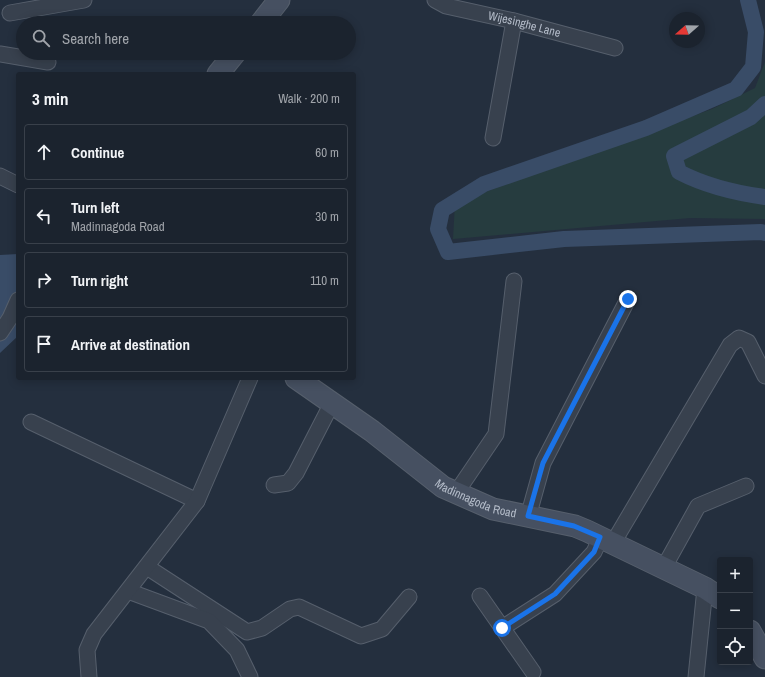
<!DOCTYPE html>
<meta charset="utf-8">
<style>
:root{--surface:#1b232e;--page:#282f3a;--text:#f1f3f6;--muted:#a0a4aa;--line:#39404a}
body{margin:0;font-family:"Archivo Narrow",sans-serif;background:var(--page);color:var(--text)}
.controls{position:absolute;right:12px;bottom:12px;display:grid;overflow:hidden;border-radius:4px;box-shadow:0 2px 10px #0003}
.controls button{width:36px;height:36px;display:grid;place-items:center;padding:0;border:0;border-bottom:1px solid var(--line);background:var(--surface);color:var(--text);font:20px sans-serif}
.compass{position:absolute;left:669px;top:12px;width:36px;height:36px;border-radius:50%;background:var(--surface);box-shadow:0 2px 10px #0003;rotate:250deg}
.stop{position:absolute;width:12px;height:12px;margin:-9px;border:3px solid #1a73e8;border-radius:50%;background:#fff}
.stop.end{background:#1a73e8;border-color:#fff;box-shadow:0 1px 4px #0008}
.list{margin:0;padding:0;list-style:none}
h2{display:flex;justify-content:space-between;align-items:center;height:52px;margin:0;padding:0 16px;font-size:17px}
h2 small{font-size:13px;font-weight:400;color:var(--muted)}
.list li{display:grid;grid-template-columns:26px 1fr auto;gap:12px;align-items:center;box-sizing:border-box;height:56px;margin:0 8px 8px;padding:0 8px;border:1px solid var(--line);border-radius:4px}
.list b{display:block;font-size:15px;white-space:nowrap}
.list p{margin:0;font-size:13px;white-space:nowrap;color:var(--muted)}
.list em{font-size:13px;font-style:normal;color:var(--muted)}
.icon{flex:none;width:22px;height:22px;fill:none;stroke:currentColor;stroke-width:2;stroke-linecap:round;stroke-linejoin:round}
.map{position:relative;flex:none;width:765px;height:677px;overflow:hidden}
.search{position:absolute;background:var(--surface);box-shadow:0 2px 10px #0003;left:16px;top:16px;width:340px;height:44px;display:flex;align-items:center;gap:10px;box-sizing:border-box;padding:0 14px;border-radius:22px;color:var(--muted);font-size:15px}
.panel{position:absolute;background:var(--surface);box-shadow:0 2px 10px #0003;left:16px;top:72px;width:340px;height:308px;border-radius:4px}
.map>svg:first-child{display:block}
</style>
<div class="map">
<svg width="765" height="677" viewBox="0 0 765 677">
<rect width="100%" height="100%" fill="#242f3e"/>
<polygon fill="#263c3f" points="765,62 765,219 690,218 453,239 455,203 712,109 755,88"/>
<polygon fill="#394c67" points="18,254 18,336 0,353 0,255"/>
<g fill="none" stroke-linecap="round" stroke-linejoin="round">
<g stroke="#394c67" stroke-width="16">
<polyline points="748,0 756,32 753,67 736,89 646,128 484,184 442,210 438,229 448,252 564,239 761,232 765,233"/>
<path d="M765 104 751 117 674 156 679 172C706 186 735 193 765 197"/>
</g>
<g stroke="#565f6c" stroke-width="17">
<g id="street">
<path id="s1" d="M435 0 446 6 514 21 615 48"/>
<polyline points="10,13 84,0"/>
<polyline points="0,54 48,62"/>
<polyline points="493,138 514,21"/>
<polyline points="0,176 18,185"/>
<polyline points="0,333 10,318 18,300"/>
<polyline points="31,422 197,501"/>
<polyline points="274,485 288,483 296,473 332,403"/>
<polyline points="456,493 496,434 514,281"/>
<polyline points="528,517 543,463 628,299"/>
<polyline points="613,543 730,345 739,338 748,342 765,376"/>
<polyline points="147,567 247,632 262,628 290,609 299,607 361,636 382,629 409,597"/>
<polyline points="663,569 698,506 746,486"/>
<polyline points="128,591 209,621 237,650 250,677"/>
<polyline points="480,596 533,672"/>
<polyline points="502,628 555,594 594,552 601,537"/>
<polyline points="89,677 87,650 94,634 197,501 250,378"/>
<polyline points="696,677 705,588"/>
</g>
</g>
<g stroke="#565f6c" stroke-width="23">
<g id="secondary">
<polyline points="261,23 279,0"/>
<polyline points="218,74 235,53"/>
<path id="s2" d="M296 378 372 431 443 487 493 509 575 526 587 531 705 588 720 598"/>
<polyline points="750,631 765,658"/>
</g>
</g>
<use href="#street" stroke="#38414e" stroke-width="15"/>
<use href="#secondary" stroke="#465061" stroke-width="21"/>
</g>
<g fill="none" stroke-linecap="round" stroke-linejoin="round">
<polyline stroke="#1a73e8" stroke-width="5" points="502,628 555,594 594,552 600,537 574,526 528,516 543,463 628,299"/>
</g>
<g text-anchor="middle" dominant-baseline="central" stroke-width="3.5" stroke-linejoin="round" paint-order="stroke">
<g font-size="12" fill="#b4bcc9" stroke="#1d2633">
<text stroke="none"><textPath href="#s1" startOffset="93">Wijesinghe Lane</textPath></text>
<text stroke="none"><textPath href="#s2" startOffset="218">Madinnagoda Road</textPath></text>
</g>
</g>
</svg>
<div class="controls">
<button>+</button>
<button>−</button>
<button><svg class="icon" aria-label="locate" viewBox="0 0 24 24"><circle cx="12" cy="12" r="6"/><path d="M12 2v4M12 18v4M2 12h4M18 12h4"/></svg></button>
</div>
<svg class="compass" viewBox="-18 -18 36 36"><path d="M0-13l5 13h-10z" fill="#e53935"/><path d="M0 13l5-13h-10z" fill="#a0a4aa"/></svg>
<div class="stop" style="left:502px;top:628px"></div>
<div class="stop end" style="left:628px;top:299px"></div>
<div class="search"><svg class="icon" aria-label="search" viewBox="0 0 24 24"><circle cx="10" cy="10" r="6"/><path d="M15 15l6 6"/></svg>Search here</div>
<section class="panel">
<h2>3 min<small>Walk · 200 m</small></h2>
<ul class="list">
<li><svg class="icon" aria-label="ahead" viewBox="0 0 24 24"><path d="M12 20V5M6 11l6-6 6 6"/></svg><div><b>Continue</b></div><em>60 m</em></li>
<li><svg class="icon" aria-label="left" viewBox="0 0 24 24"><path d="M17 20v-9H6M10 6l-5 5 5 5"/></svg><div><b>Turn left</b><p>Madinnagoda Road</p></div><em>30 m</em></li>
<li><svg class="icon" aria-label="right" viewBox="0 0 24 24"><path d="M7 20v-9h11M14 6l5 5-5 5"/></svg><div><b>Turn right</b></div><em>110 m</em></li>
<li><svg class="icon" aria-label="arrive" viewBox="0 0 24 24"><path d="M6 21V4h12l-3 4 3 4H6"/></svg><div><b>Arrive at destination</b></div></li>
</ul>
</section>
</div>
